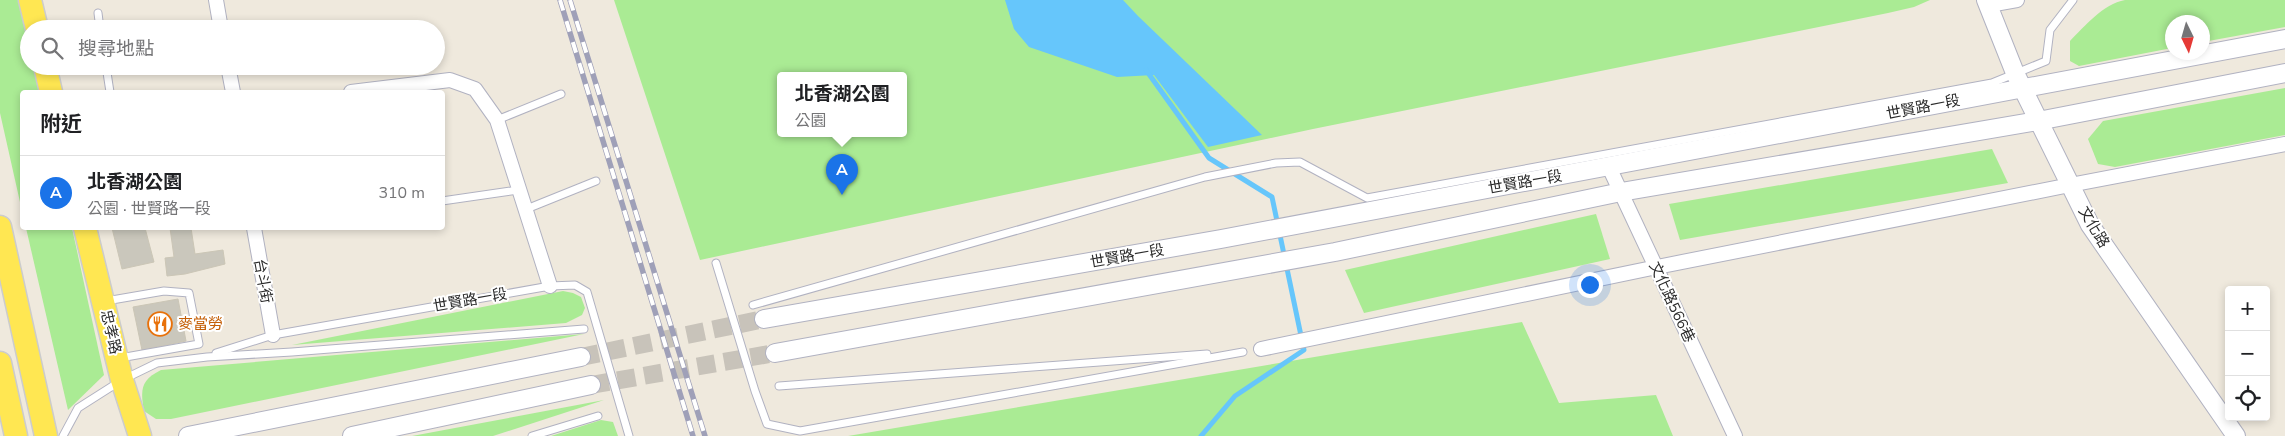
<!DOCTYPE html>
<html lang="zh-TW">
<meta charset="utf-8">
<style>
:root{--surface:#fff;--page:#f2f2f2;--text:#202124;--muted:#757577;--line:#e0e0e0;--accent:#1a73e8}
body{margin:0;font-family:"Nunito Sans","Noto Sans TC",sans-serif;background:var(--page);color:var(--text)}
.controls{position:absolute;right:15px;bottom:15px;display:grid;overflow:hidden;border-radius:5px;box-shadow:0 2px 8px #0003}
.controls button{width:45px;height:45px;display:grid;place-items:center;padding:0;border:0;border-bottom:1px solid var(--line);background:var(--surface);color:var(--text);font:25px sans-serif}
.compass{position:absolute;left:2165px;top:15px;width:45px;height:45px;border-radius:50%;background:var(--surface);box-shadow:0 2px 8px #0003;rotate:175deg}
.you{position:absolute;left:1589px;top:284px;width:18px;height:18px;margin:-12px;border:4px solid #fff;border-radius:50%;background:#1a73e8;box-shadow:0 0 0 8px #1a73e833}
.badge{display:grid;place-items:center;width:32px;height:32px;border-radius:50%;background:var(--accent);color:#fff;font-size:16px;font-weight:700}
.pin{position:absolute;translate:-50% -41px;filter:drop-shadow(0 1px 2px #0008)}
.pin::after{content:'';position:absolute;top:26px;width:18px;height:15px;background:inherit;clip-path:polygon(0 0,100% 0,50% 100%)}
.popup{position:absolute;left:777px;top:72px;width:130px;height:65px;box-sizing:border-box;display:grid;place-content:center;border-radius:5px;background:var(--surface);filter:drop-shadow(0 1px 4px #0005);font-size:16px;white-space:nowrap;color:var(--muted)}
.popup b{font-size:19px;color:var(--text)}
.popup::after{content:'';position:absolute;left:50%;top:100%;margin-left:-10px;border:10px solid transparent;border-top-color:var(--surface)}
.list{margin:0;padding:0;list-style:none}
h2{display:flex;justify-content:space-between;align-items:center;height:65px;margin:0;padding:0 20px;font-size:21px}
h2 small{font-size:16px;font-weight:400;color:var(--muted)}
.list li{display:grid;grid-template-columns:32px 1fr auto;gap:15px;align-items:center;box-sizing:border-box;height:75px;padding:0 20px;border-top:1px solid var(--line)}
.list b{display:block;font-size:19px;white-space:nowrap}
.list p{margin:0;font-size:16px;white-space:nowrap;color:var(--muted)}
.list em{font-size:16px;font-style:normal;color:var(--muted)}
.icon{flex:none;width:28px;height:28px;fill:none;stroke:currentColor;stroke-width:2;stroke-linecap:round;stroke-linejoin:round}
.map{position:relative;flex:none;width:2285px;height:436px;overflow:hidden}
.search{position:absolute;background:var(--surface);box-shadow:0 2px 8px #0003;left:20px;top:20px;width:425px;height:55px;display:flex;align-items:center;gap:12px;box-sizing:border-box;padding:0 18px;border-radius:28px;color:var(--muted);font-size:19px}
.panel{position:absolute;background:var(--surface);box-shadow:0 2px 8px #0003;left:20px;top:90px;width:425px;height:140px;border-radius:5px}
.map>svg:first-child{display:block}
</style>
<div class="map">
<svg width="2285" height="436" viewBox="0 0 2285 436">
<rect width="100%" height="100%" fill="#efe9dd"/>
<g fill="#aaeb94" fill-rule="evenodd">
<polygon points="0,0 22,0 29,32 29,66 36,66 42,92 22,92 22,211 0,113"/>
<path d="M614 0H1930L1914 7 1888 13 1313 129 700 260ZM781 76H903V134H781Z"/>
<path d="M2125 0H2285V27L2203 42 2202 22H2172V48L2079 66 2070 61V41C2085 26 2103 4 2125 0Z"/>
<polygon points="2285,88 2285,135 2115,167 2098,164 2088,139 2103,121"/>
<polygon points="1992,149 2008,183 1680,240 1669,204"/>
<polygon points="1596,214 1610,259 1364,313 1345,270"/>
<polygon points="26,228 72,228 104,375 68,410"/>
<polygon points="563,291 573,293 581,297 585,308 582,315 566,323 292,345"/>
<polygon points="1522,322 1559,403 1656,395 1673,436 848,436"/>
<path d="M584 334 171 419H156L144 411C140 389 141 380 161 370Z"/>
<polygon points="604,400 493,436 412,436"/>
<polygon points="601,420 613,422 618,436 551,436"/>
</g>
<polygon fill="#66c6fb" points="1005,0 1123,0 1138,16 1262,135 1208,147 1154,75 1117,77 1029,47 1014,29"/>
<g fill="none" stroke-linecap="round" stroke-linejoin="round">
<polyline stroke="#66c6fb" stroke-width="5" points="1146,70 1209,158 1272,197 1304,350 1235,396 1201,436"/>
</g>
<g fill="#cac7bc" stroke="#cbc6b6">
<polygon points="112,228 145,228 154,262 122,269"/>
<polygon points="170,228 191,228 195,254 223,250 225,264 185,274 167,276 165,258 174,257"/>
<polygon points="178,299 186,341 142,350 133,307"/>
</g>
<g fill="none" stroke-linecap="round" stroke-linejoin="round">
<g stroke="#c8c3ba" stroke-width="18" stroke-dasharray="18 9" stroke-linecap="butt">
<polyline points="581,357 764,319"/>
<polyline points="591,385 775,353"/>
</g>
<g stroke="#b1b2c1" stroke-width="9">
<g id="service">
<polyline points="98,13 100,29"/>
<polyline points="106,66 110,92"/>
<polyline points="497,120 561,94"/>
<polyline points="442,201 518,190"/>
<polyline points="524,210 596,181"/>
<polyline points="716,263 755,391 767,424 800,431 1243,352"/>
<polyline points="106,301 164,291 189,293 199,344 120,358"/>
<polyline points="753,305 1205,177 1276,163 1300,162 1367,198 1992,83 2046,61 2050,30 2073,0"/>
<polyline points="216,353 273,335 550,286 575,285 587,292 629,436"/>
<polyline points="779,386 1207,354"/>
<polyline points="63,436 78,408 122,380 157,363 207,357 292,352 584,329"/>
<polyline points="532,436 598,416"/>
</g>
</g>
<g stroke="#b1b2c1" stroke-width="16">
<g id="minor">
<polyline points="216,0 221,29"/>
<polyline points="1989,5 2017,0"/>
<polyline points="228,66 233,92"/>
<polyline points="351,92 450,80 475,89 497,120 550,286"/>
<polyline points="1609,167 1735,436"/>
<polyline points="254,228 273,335"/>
<polyline points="1261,349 1657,267 2070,185 2285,144"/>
</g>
</g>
<g stroke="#b1b2c1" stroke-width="20">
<g id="tertiary">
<polyline points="1986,0 2015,73 2090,225 2236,436"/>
<polyline points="764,319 1221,239 2285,39"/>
<polyline points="775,353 1335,252 1621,192 2038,121 2285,73"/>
<polyline points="188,436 581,357"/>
<polyline points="352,436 591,385"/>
</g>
</g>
<g stroke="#ccc" stroke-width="25">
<g id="primary">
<polyline points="30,0 37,29"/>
<polyline points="45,66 51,92"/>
<polyline points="0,227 46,436"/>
<polyline points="85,228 122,380 140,436"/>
<polyline points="0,363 16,436"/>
</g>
</g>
<use href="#service" stroke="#fff" stroke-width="7"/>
<use href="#minor" stroke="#fff" stroke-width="14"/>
<use href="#tertiary" stroke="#fff" stroke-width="18"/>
<use href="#primary" stroke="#ffe752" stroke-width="22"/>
<g stroke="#9fa0b8" stroke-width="5.5">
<g id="rail">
<polyline points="560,0 693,436"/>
<polyline points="570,0 705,436"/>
</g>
</g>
<use href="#rail" stroke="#fff" stroke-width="4" stroke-dasharray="11" stroke-linecap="butt"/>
</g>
<defs>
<g id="restaurant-ring" transform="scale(1.25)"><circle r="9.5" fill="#fff" stroke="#e8710a" stroke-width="1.5"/><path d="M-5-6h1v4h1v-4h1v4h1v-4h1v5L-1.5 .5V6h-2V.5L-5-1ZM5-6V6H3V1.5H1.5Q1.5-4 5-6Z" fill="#e8710a"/></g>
</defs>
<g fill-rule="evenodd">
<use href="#restaurant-ring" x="160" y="324"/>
</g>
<g text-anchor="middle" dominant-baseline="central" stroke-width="4" stroke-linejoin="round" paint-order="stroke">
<g font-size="15" fill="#2c2c2c" stroke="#fff">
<text transform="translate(1923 107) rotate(-11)">世賢路一段</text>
<text transform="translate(1525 182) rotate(-10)">世賢路一段</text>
<text transform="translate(2094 227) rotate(59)">文化路</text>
<text transform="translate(1127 256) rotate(-10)">世賢路一段</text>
<text transform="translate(263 281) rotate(80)">台斗街</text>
<text transform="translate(470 300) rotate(-10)">世賢路一段</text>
<text transform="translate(1672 302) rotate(65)">文化路566巷</text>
<text transform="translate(111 332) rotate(77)">忠孝路</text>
</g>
<g font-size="15" fill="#c56008" stroke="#fff" text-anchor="start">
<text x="178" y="324">麥當勞</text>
</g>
</g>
</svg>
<div class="controls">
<button>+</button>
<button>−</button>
<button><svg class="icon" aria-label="locate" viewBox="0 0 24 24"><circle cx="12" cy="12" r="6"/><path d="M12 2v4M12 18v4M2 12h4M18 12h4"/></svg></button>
</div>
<svg class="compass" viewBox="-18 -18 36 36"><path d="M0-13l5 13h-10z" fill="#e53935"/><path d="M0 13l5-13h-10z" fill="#757577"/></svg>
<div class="you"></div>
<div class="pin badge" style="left:842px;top:195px">A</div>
<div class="popup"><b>北香湖公園</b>公園</div>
<div class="search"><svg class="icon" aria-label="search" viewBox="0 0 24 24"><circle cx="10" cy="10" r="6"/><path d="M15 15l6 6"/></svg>搜尋地點</div>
<section class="panel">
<h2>附近<small></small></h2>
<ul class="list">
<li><span class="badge">A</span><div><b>北香湖公園</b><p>公園 · 世賢路一段</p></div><em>310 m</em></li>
</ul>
</section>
</div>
